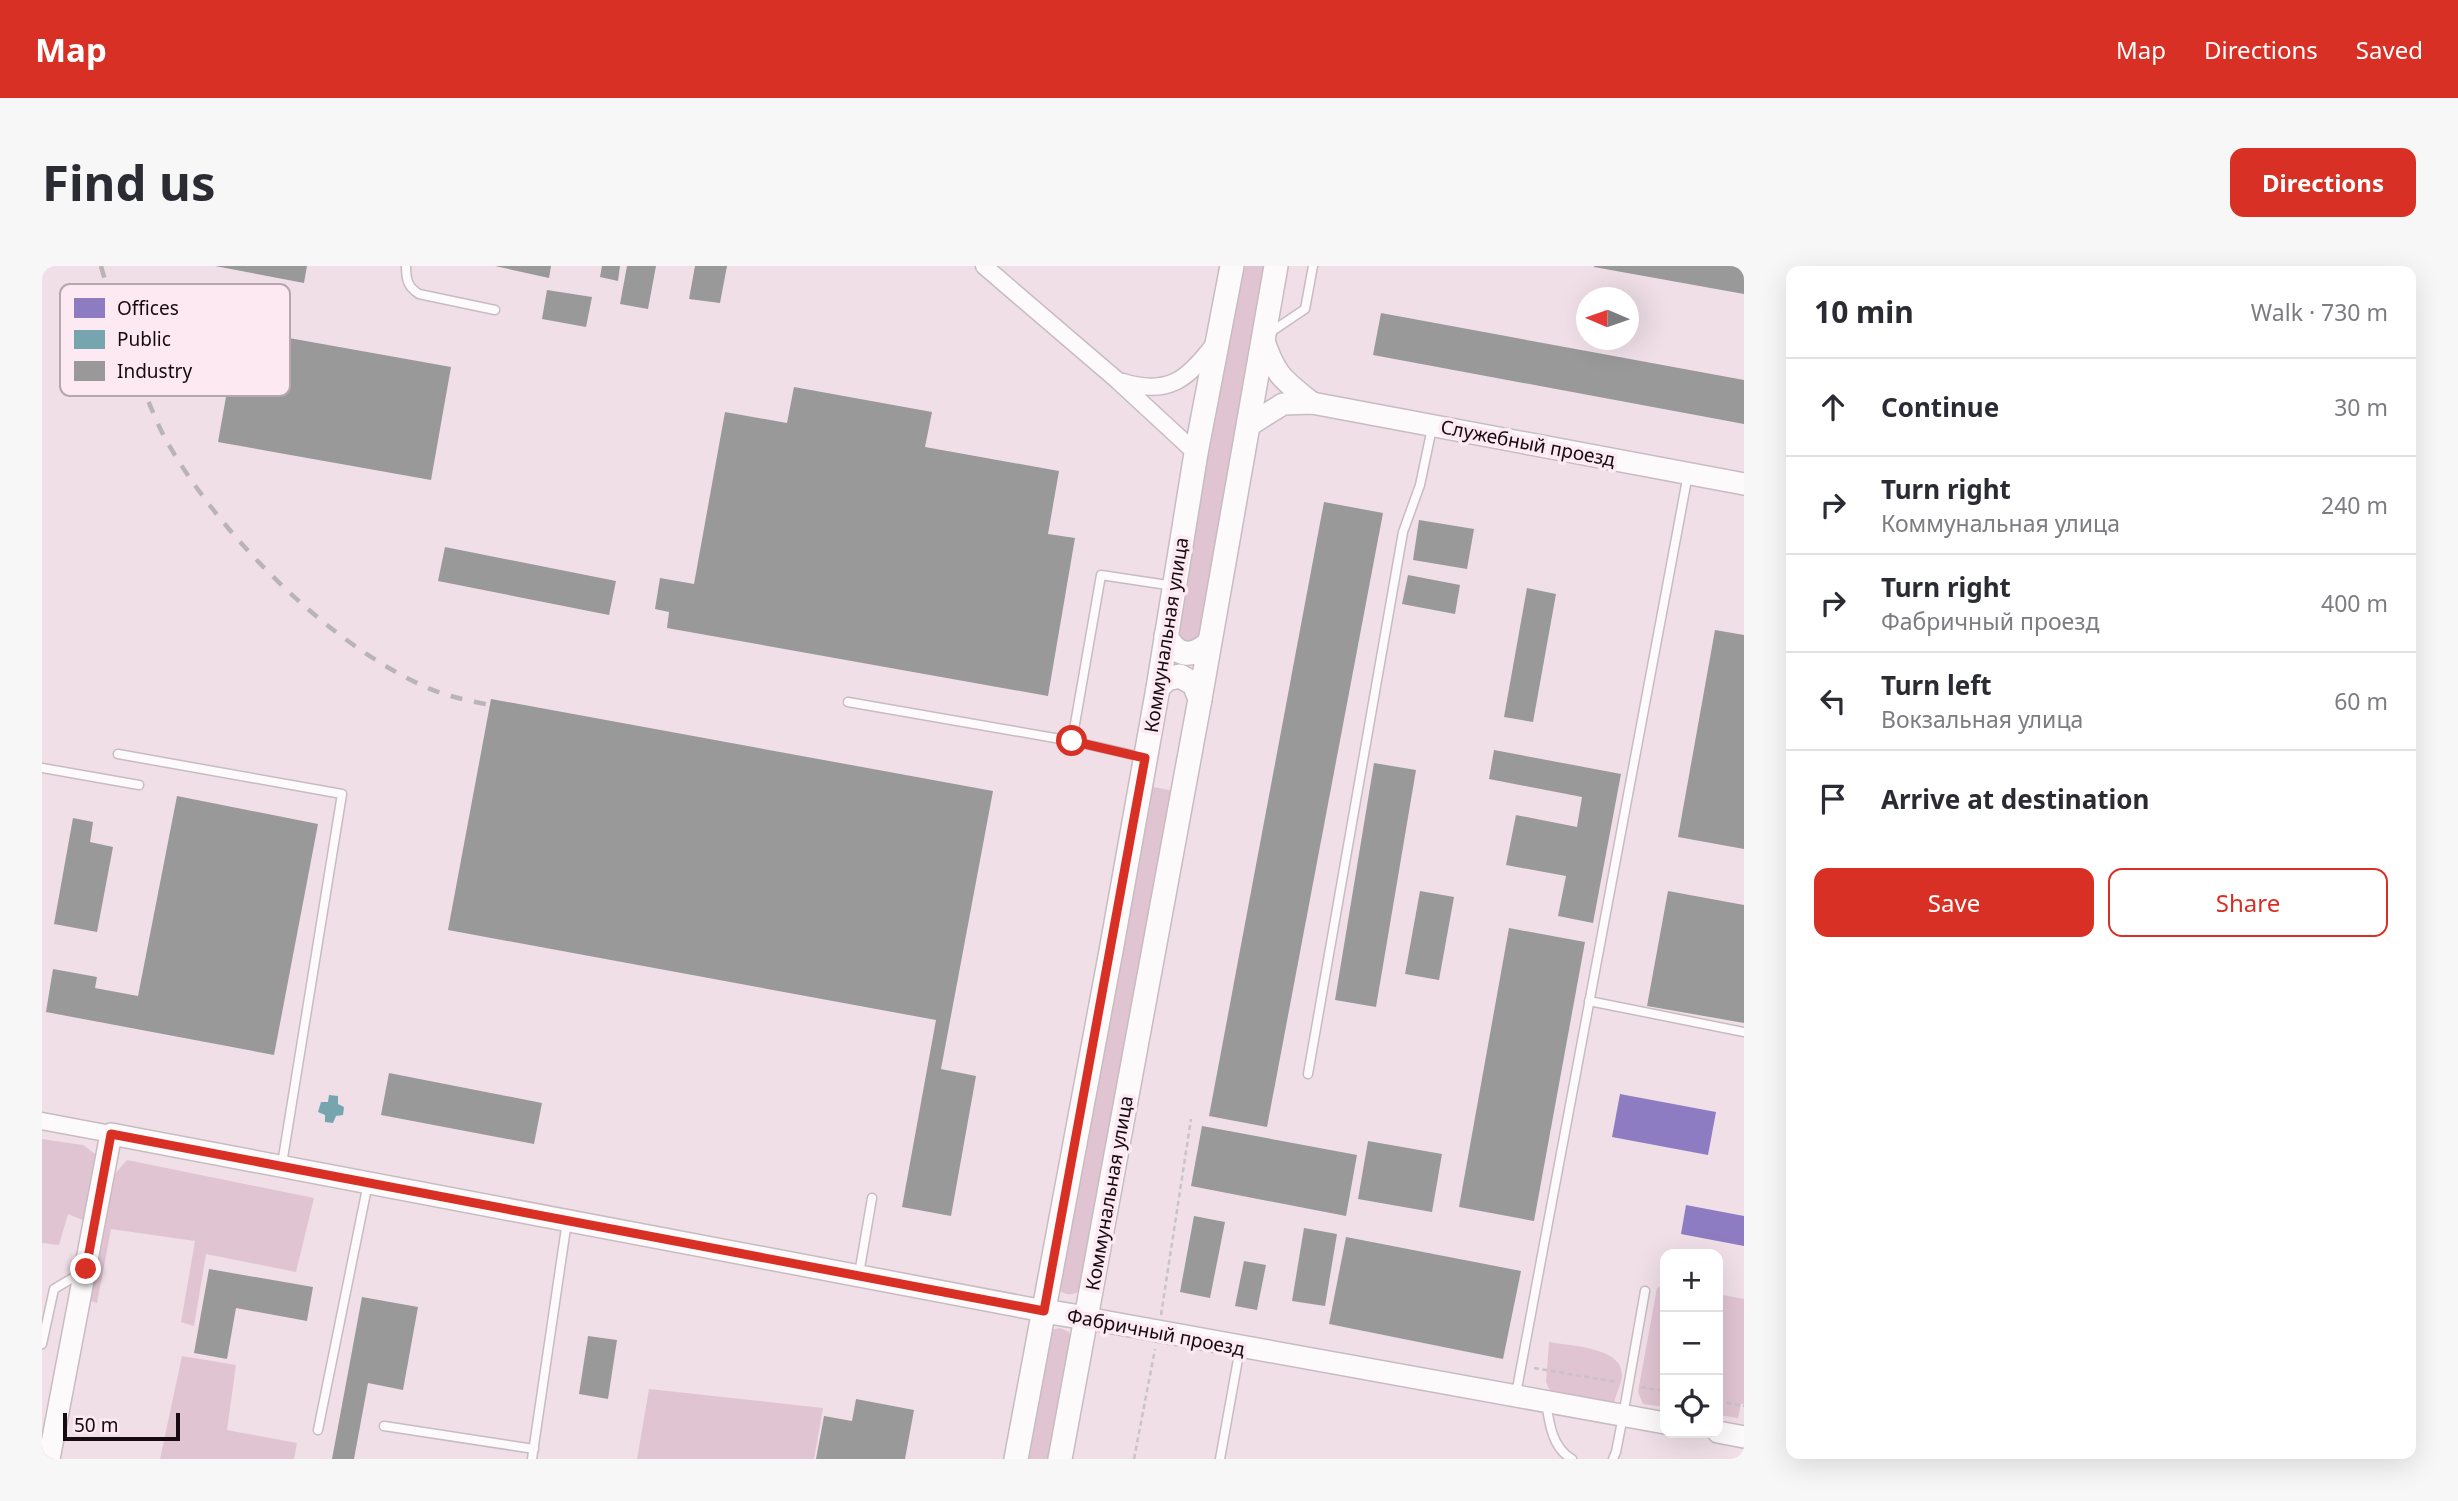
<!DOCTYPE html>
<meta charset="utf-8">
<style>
:root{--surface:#fff;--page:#f7f7f7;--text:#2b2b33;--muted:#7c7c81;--line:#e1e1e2;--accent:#d93025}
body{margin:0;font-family:"Noto Sans",sans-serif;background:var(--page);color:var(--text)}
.controls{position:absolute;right:21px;bottom:21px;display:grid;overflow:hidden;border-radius:14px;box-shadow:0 7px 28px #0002}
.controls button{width:63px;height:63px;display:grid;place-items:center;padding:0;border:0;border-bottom:2px solid var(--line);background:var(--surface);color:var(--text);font:35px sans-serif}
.compass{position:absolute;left:1534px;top:21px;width:63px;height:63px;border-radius:50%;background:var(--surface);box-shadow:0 7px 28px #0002;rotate:272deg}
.scale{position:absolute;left:21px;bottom:18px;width:117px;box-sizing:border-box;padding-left:7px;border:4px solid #150b10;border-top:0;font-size:19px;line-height:24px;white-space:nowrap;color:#150b10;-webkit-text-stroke:5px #fce9f2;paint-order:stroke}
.stop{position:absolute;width:21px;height:21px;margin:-16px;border:5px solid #d93025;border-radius:50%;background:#fff}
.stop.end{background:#d93025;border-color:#fff;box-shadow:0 2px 7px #0008}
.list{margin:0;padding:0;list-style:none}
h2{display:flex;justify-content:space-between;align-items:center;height:91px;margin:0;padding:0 28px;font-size:30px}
h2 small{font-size:23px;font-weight:400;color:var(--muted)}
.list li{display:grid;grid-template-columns:46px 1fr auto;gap:21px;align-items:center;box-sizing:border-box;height:98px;padding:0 28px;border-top:2px solid var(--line)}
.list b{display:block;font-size:26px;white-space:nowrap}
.list p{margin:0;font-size:23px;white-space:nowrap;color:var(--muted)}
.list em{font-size:23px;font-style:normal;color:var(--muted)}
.actions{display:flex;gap:14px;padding:21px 28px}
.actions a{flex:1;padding:16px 0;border:2px solid var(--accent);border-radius:14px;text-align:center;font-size:24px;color:var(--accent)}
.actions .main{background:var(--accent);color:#fff}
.icon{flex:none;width:38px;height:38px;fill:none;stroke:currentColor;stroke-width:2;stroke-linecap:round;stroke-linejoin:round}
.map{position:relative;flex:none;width:1702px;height:1193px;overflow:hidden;border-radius:14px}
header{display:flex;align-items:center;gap:42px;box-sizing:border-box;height:98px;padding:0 35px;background:var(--accent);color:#fff}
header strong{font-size:33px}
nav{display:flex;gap:38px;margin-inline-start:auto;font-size:24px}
.intro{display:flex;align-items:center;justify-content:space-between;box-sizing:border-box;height:168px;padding:0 42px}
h1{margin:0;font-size:49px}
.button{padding:18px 32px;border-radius:14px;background:var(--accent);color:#fff;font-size:24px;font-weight:700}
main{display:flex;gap:42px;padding:0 42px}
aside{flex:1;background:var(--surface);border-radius:14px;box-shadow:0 7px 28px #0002}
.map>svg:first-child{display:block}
</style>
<header>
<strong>Map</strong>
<nav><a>Map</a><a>Directions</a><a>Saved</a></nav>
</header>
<div class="intro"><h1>Find us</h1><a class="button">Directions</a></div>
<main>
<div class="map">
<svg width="1702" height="1193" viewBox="0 0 1702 1193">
<rect width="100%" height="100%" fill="#f0dfe7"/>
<g fill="#e1c4d2">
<polygon points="1199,0 1227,0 1161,370 1142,378 1133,365"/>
<path d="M1106 520 1133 525 1039 1023C1033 1030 1023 1030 1016 1023Z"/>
<polygon points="0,873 41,879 56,890 43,955 26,948 17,979 0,977"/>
<polygon points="85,894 272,932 254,1006 164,988 152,1060 139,1056 153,975 69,963 55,1037 48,1035 71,910"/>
<polygon points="1623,1019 1623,1141 1601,1138 1596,1126 1615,1022"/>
<polygon points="1676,1028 1702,1033 1702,1138 1699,1138 1696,1152 1676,1149"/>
<polygon points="1018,1062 1027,1066 1030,1075 1009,1193 982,1193 1009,1064"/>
<path d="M1507 1076C1528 1080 1582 1081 1580 1110 1579 1119 1574 1128 1572 1137L1509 1127 1504 1116Z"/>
<polygon points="140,1090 194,1099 185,1164 255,1177 252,1193 118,1193"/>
<polygon points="607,1123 781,1142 772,1193 595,1193"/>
</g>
<g fill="#8e7cc3">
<polygon points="1578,828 1674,846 1666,889 1570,871"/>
<polygon points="1644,939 1702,950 1702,980 1639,968"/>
</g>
<polygon fill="#76a5af" points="287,829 296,830 296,838 302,841 301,849 294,850 291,857 283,856 283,849 276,846 279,836 286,836"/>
<g fill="#999">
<polygon points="173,0 265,0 262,17"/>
<polygon points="453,0 509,0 507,12"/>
<polygon points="560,0 578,0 576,15 558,11"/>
<polygon points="585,0 614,0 606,43 578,38"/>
<polygon points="653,0 685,0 678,37 647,33"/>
<polygon points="1552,0 1702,0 1702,28 1552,1"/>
<polygon points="505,24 550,31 544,61 500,53"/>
<polygon points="1339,47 1702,114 1702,158 1331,89"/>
<polygon points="196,63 409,101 389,214 176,176"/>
<polygon points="752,121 890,146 883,181 1017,205 1006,268 1033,272 1006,430 625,362 627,346 613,343 618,312 652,318 683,146 745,157"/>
<polygon points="1282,236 1341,247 1225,861 1167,850"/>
<polygon points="1377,254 1432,263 1425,303 1371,294"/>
<polygon points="403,281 574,315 567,349 396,315"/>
<polygon points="1366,309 1418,319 1413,348 1360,338"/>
<polygon points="1485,322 1514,328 1491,456 1462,451"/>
<polygon points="1673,364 1702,369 1702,583 1636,571"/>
<polygon points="449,433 951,525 899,803 934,810 909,950 860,941 894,754 406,664"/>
<polygon points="1452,484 1579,508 1551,657 1516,650 1524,610 1464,599 1474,549 1535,561 1540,531 1447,513"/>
<polygon points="1332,497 1374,504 1334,741 1293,734"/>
<polygon points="135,530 276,558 232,789 4,746 11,703 55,711 53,722 96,730"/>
<polygon points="31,552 51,556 48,576 71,581 55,666 12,658"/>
<polygon points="1378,625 1412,631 1397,714 1363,708"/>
<polygon points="1626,625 1702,639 1702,757 1605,740"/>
<polygon points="1467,662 1543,676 1492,955 1417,941"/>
<polygon points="347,807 500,837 492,878 339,849"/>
<polygon points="1160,860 1315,889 1304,950 1149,920"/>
<polygon points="1326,875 1400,888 1390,946 1316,933"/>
<polygon points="1152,950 1183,956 1168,1032 1138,1026"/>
<polygon points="1262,962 1295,968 1283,1040 1250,1035"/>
<polygon points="1304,971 1479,1005 1461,1093 1287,1058"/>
<polygon points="1202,995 1224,999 1215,1044 1193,1040"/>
<polygon points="167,1003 271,1021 265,1055 194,1042 185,1093 152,1087"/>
<polygon points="320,1031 376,1041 361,1124 326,1117 312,1193 290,1193"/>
<polygon points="546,1070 575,1074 566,1133 537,1128"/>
<polygon points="814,1133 872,1144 863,1193 774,1193 782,1150 810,1155"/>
</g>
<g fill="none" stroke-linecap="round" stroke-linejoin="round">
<g stroke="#c8bbc1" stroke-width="11">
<g id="service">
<path d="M364 0C364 14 366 21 377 28L453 44"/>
<polyline points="1226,68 1263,43 1271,0"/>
<polyline points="806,436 1030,475 1100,491"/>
<polyline points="1030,475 1059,309 1132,320"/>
<polyline points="76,488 300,528 240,898"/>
<polyline points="0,502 97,519"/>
<polyline points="1547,735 1702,766"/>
<polyline points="1266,808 1361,266 1378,219 1390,162"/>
<polyline points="817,1008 830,932"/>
<polyline points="0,1078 12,1023 39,1007"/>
<polyline points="1474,1128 1646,208"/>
<path d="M1504 1136C1507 1156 1510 1182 1530 1193"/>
<polyline points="342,1160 492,1183"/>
<polyline points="276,1164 326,917"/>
<polyline points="490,1193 525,955"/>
<polyline points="1178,1193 1198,1082"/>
<polyline points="1571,1193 1574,1186 1581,1150 1603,1025"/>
</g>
</g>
<g stroke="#c8bbc1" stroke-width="19">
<g id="minor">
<polyline points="942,0 1075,114 1154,187"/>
<path d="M1081 116C1127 130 1146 113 1173 77"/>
<polyline points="0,855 69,868"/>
</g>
</g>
<g stroke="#c8bbc1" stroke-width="24">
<g id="tertiary">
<path d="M1221 72C1233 109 1240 113 1270 137"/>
<polyline points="1206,160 1241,138 1270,137 1702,218"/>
<polyline points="1044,1052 1623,1157"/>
<polyline points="1676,1166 1702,1171"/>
<polyline points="7,1193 69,868 1002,1045"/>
</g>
</g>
<g stroke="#c8bbc1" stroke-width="26">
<g id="secondary">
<path d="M1124 370C1135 391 1150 392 1167 377"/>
<polyline points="1116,422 1124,413 1138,410 1152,418 1158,433"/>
<polyline points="1002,1045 1044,1052"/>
<polyline points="974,1193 1069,685 1116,422 1154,187 1190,0"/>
<polyline points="1018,1193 1158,433 1234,0"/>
</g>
</g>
<g stroke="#c9c3c6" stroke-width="2.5" stroke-dasharray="5 3.5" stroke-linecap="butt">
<polyline points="1119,1049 1149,853"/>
<polyline points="1492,1102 1575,1116"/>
<polyline points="1599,1121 1623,1125"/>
<polyline points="1676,1135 1702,1140"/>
<polyline points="1092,1193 1113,1083"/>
</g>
<use href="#service" stroke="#fdfafb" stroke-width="8"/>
<use href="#minor" stroke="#fdfafb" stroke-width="16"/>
<use href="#tertiary" stroke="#fdfafb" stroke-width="21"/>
<use href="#secondary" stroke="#fdfafb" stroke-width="23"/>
<path stroke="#b9b5b7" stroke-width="4.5" stroke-dasharray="12 12" stroke-linecap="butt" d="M59 0C66 26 76 51 85 75 97 109 107 142 124 174 176 266 280 372 377 418 399 429 423 434 448 439"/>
</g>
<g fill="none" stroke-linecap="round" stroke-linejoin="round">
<polyline stroke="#d93025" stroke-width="9" points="44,1003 69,868 1002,1045 1103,492 1030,475"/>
</g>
<g text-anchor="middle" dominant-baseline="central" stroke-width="7" stroke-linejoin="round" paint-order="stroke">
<g font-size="19" fill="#150b10" stroke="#fce9f2">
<text transform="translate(1486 177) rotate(11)">Служебный проезд</text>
<text transform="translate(1124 369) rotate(-81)">Коммунальная улица</text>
<text transform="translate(1067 927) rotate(-80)">Коммунальная улица</text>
<text transform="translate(1114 1066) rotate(11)">Фабричный проезд</text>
</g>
</g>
<rect x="18" y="18" width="230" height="112" rx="10" fill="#fce9f2" stroke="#b7a6ae" stroke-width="2"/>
<rect x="32" y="32" width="31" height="20" fill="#8e7cc3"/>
<rect x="32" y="64" width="31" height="19" fill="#76a5af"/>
<rect x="32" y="95" width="31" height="20" fill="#999"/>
<g font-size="19" fill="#150b10">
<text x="75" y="49">Offices</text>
<text x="75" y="80">Public</text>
<text x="75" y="112">Industry</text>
</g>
</svg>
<div class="controls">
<button>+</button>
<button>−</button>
<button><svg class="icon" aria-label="locate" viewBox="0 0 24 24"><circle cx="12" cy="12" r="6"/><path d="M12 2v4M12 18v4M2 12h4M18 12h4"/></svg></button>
</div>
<svg class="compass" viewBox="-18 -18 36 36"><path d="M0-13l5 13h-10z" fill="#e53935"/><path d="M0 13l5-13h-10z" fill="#7c7c81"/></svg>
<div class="scale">50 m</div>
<div class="stop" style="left:1030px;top:475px"></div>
<div class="stop end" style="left:44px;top:1003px"></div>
</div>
<aside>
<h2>10 min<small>Walk · 730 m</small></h2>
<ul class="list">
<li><svg class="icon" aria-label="ahead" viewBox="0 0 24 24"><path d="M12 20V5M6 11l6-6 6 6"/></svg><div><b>Continue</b></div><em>30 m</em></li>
<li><svg class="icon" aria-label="right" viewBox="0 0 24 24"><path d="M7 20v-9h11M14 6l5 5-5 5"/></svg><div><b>Turn right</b><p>Коммунальная улица</p></div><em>240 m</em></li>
<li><svg class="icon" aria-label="right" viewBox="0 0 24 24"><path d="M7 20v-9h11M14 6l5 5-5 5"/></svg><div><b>Turn right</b><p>Фабричный проезд</p></div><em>400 m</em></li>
<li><svg class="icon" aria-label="left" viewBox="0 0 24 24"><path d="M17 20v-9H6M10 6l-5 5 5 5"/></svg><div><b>Turn left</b><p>Вокзальная улица</p></div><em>60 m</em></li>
<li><svg class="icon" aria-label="arrive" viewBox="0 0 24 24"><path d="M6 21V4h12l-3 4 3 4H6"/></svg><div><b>Arrive at destination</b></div></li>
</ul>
<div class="actions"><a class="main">Save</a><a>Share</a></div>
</aside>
</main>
